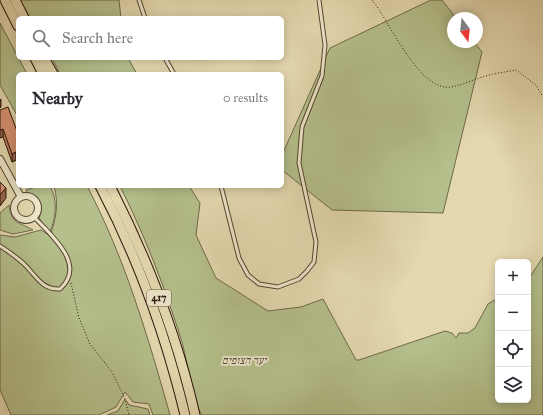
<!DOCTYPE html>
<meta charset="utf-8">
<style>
:root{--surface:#fff;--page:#f2f2f3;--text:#2b2b33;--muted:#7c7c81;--line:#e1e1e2}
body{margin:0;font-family:"IM FELL Great Primer","Frank Ruhl Libre",serif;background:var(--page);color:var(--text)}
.controls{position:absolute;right:12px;bottom:12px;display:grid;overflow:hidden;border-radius:6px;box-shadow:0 2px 10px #0003}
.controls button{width:36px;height:36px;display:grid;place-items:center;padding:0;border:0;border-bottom:1px solid var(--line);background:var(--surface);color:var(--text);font:20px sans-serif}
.compass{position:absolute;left:447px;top:12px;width:36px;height:36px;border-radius:50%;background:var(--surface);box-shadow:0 2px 10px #0003;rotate:165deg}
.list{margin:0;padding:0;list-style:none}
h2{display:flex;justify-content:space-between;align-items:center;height:52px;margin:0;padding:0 16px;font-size:17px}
h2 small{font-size:13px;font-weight:400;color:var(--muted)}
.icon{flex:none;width:22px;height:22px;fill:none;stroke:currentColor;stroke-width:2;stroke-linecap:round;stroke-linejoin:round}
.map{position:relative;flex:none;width:543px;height:415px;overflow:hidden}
.search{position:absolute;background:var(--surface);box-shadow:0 2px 10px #0003;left:16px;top:16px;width:268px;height:44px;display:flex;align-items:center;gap:10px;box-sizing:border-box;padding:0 14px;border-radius:6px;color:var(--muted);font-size:15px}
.panel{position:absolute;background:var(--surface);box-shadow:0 2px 10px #0003;left:16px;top:72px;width:268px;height:116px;border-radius:6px}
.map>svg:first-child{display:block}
</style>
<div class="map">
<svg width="543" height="415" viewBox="0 0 543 415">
<rect width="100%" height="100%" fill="#e4d8af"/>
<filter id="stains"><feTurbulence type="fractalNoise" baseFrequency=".005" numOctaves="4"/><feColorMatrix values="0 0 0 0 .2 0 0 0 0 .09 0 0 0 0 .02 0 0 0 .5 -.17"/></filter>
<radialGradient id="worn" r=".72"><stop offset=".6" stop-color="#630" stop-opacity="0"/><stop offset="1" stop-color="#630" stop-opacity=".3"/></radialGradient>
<g fill="#b4bf8b" stroke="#6e6949">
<polygon points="20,0 119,0 121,18 30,18"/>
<polygon points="431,0 442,0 456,18 453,18 453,42 474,42 482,52 443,213 332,210 282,170 282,155 330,48"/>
<polygon points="0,23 27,74 18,74 18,117 0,85"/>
<polygon points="52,58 128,58 137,74 60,74"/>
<path d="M39 186H50C58 200 56 217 50 232L39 218C44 207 40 197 28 194L26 190Z"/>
<path d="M54 186H87C125 258 148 337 170 415H153L149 404 133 402 125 392 116 407 99 415H11L0 390V235L15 237 41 230 50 236C56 219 59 204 54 186Z"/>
<path d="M120 186H189L200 203 196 235 216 278 268 311 301 307 323 299 356 360H359L445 331 452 333 456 338 459 333H468L475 328 488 304 498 298V400H528V280L543 257V415H202C195 407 186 356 182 342 165 288 145 236 120 186Z"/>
<path d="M9 205C11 224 19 222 33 230L13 234 0 230V213Z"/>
<polygon points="125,399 129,405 148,409 150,415 107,415 118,411"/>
</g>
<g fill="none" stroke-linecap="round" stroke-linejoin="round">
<g stroke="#564431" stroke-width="5">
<g id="service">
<polyline points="139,0 145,18"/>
<polyline points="165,58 174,74"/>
<polyline points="221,186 239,258 248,275 259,284 278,287 299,279 307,271 314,262 316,242 299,163 302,127 322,76 325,45 319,0"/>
<path d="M0 246C8 251 16 257 23 263 35 274 41 290 60 289 87 265 52 236 34 217"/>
</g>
</g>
<g stroke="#564431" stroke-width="8">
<g id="minor">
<polyline points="0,159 21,197"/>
<circle cx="26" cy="208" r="12"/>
</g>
</g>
<g stroke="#271307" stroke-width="11">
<g id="primary">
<polyline points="5,0 18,26"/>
<polyline points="15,0 24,18"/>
<polyline points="35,58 43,74"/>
<polyline points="44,58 53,74"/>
<path d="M100 186C138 258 166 336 185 415"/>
<path d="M110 186C147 258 177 336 195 415"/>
</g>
</g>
<g stroke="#271307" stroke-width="1" stroke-dasharray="1 2" stroke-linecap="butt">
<path d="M372 0C389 20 419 92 451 87 463 85 474 79 486 76 495 73 506 72 516 70L536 85 543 97"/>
<polyline points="71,283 79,318 90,344 112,372 125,399 129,415"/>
</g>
<use href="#service" stroke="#ede6cb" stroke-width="3"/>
<use href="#minor" stroke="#ede6cb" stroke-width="6"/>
<use href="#primary" stroke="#e4d8af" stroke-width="9"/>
</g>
<polygon fill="#b87d61" stroke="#271307" points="0,110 17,131 18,131 18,166 16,160 12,162 3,137"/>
<g fill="#96664f" stroke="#271307">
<polygon points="1,99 1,107 0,108 0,100"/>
<polygon points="3,129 3,137 0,138 0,130"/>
<polygon points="16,152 16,160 12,162 12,154"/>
<polygon points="6,188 6,198 0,206 0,195"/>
</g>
<g fill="#d69171" stroke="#271307">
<polygon points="8,107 17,131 18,131 18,158 16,152 12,154 3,129 0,130 0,110"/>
<polygon points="0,182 6,188 0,195"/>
</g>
<g text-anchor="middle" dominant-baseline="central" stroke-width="3.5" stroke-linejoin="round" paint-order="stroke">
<rect fill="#ede6cb" stroke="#625242" stroke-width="1" x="147" y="290" width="24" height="16" rx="3"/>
<g font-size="10" font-weight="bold" fill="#271307">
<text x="159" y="298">417</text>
</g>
<g font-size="11" font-style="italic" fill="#51472f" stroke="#ede6cb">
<text x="244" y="360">יער הצופים</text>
</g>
</g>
<rect width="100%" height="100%" filter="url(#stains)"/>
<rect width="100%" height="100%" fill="url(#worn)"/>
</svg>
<div class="controls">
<button>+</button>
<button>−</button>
<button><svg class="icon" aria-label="locate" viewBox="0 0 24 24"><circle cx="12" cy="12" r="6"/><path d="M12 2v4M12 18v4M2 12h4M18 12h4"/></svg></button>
<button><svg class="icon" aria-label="layers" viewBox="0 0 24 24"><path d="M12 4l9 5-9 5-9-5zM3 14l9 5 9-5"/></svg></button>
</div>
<svg class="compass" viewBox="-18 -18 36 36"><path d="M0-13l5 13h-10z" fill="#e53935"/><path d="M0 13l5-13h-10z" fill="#7c7c81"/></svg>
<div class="search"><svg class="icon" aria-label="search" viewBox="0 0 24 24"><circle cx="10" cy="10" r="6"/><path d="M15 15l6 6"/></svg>Search here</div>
<section class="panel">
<h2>Nearby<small>0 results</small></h2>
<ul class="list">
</ul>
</section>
</div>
